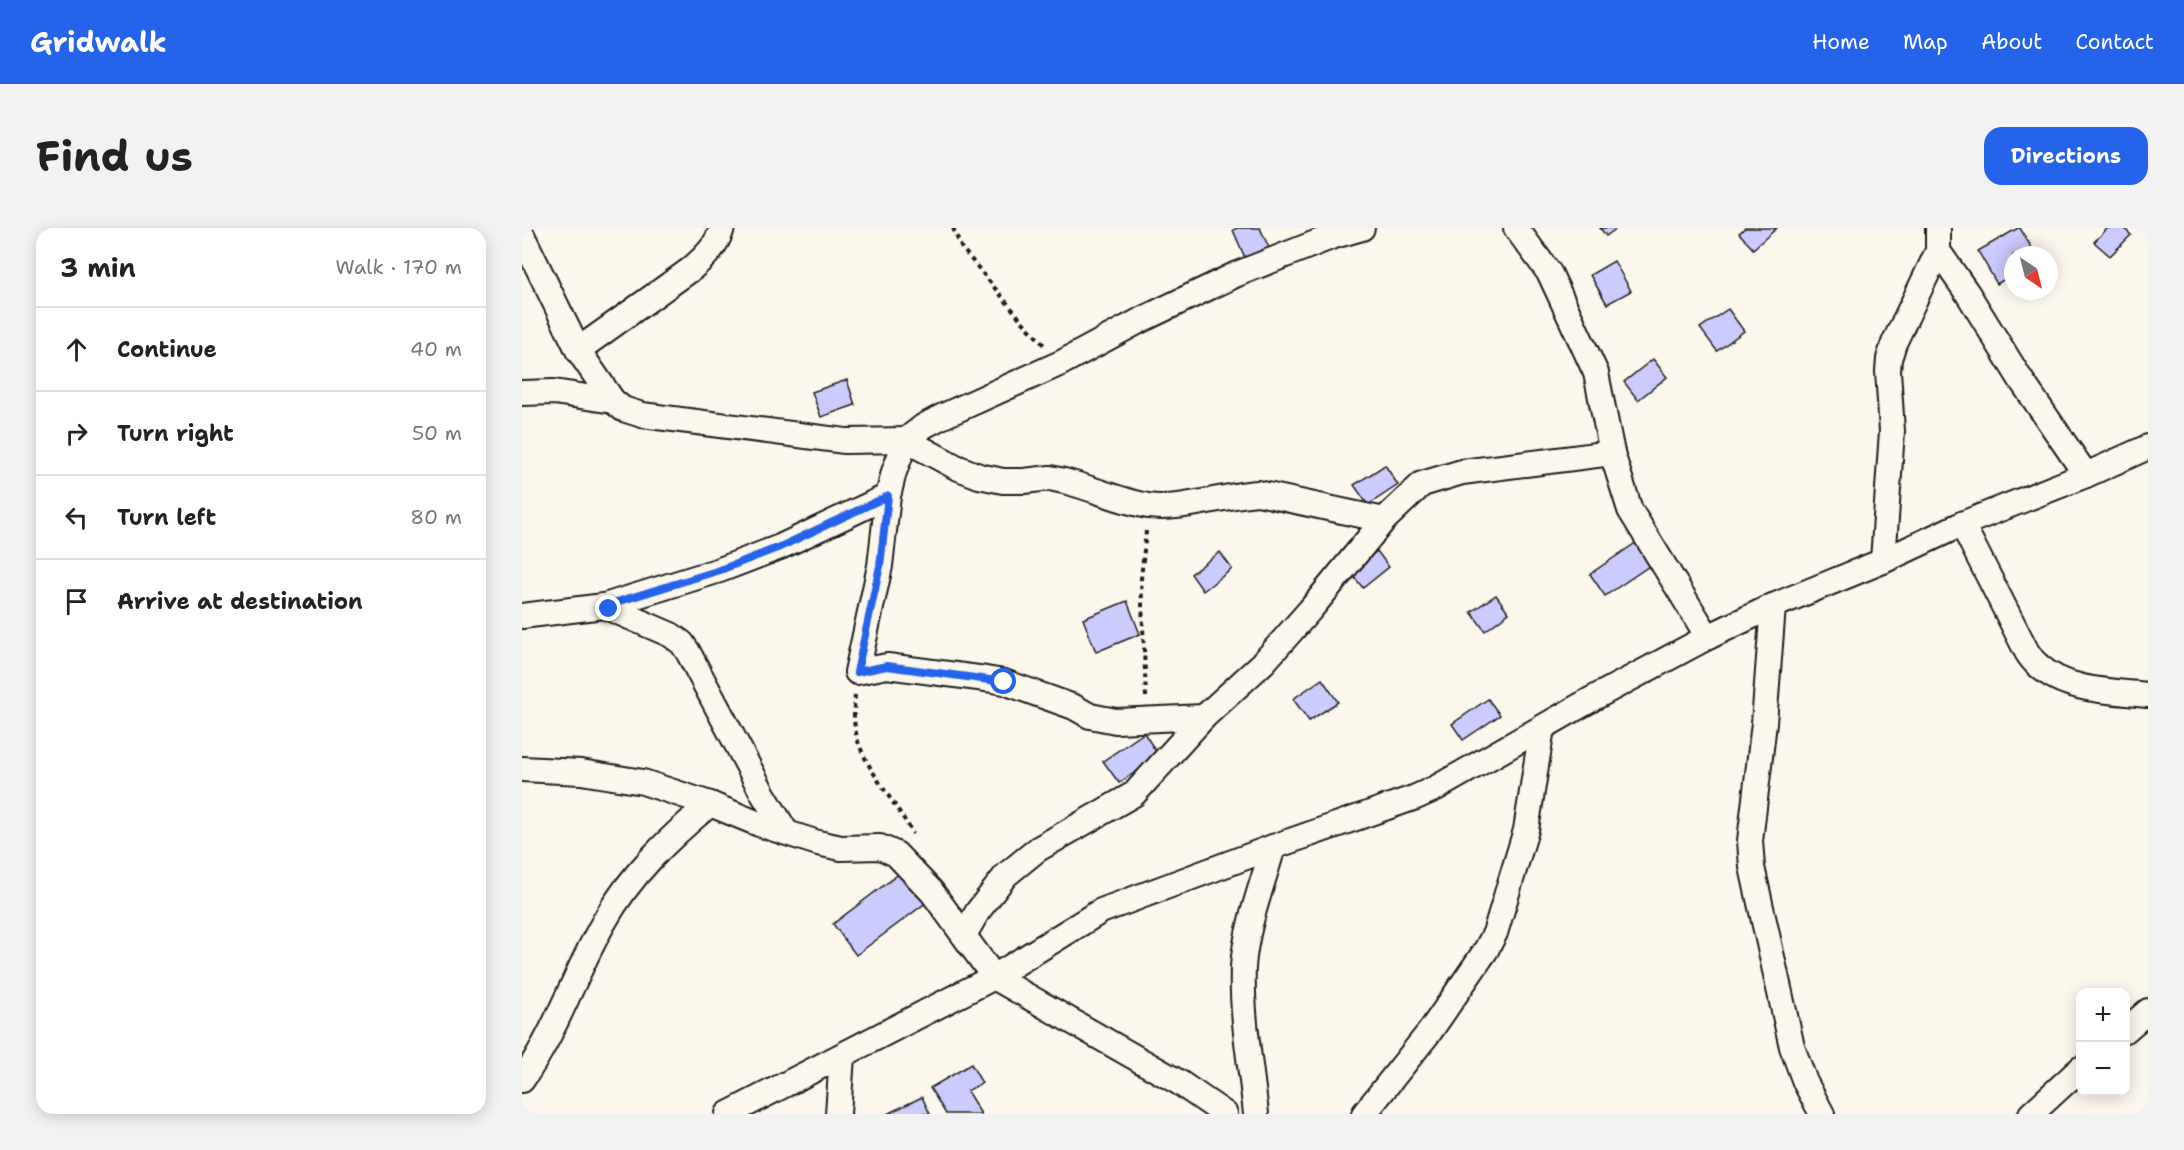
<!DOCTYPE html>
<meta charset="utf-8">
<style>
:root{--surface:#fff;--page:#f2f2f2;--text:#222;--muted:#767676;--line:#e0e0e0;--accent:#2563eb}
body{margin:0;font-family:"Shantell Sans",sans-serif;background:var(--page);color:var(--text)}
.controls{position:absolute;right:18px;bottom:18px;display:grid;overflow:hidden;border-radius:12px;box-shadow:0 3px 15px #0003}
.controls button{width:54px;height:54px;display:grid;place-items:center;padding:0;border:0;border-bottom:2px solid var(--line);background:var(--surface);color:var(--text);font:30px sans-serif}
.compass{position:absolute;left:1482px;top:18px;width:54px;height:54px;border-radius:50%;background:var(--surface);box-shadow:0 3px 15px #0003;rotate:145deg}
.stop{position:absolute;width:18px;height:18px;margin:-14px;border:4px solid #2563eb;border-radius:50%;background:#fff}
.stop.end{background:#2563eb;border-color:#fff;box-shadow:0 2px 6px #0008}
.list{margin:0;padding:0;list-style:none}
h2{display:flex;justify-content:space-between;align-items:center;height:78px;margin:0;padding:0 24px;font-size:26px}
h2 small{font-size:20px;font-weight:400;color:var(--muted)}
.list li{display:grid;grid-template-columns:39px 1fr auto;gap:18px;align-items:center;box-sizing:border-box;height:84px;padding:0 24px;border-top:2px solid var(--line)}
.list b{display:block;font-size:22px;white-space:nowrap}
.list em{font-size:20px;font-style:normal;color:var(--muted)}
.icon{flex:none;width:33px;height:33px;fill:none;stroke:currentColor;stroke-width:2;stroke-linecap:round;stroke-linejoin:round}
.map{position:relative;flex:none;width:1626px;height:886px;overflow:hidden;border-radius:18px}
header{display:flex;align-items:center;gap:36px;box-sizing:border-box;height:84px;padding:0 30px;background:var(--accent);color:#fff}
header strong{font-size:28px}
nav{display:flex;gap:33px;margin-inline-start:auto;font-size:21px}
.intro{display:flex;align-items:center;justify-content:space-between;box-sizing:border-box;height:144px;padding:0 36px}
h1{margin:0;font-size:42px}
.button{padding:15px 27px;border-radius:18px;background:var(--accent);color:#fff;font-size:21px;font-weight:700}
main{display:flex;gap:36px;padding:0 36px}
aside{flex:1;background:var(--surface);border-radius:18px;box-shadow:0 3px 15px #0003}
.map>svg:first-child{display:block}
</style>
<header>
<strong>Gridwalk</strong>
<nav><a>Home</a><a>Map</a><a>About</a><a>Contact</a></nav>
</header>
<div class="intro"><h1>Find us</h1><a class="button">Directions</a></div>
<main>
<aside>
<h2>3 min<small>Walk · 170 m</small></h2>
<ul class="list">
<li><svg class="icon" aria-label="ahead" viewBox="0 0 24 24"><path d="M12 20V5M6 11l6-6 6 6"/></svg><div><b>Continue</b></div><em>40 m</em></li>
<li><svg class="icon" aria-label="right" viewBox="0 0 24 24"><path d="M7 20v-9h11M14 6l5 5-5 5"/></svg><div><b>Turn right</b></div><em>50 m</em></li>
<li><svg class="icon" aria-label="left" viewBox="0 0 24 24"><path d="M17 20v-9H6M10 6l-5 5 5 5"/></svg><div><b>Turn left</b></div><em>80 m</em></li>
<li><svg class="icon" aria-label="arrive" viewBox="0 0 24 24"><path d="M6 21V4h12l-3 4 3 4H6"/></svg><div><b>Arrive at destination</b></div></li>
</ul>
</aside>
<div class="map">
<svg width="1626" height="886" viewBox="0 0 1626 886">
<rect width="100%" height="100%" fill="#fbf7ec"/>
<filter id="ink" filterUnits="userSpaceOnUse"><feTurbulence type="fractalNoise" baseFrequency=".0167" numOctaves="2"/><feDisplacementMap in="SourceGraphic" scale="12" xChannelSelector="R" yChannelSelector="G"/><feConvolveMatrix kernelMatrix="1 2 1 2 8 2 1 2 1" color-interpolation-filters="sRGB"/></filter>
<g filter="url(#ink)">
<g fill="#cccbfe" stroke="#1c1c1c" stroke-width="1.5">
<polygon points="715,0 738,0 748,22 724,32 711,2"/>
<polygon points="1078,0 1095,0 1084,8"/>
<polygon points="1223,0 1255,0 1231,21 1217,5"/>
<polygon points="1496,0 1498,0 1514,27 1491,27 1491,46 1475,56 1456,23"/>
<polygon points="1586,0 1602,0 1609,7 1588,28 1572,14"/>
<polygon points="1092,33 1109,63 1085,76 1068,47"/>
<polygon points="1206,81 1222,103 1195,123 1178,100"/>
<polygon points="1131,131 1145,149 1116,172 1102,154"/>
<polygon points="325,152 333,177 299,189 290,164"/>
<polygon points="863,237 876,257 846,277 832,257"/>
<polygon points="1118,312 1133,334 1083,368 1068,346"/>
<polygon points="855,323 867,339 841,360 828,344"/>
<polygon points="698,324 710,341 681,363 669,346"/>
<polygon points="974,367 987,385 963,403 949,384"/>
<polygon points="605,373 618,406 574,424 561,391"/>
<polygon points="800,451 816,474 787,493 771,471"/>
<polygon points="966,471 978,487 941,512 930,496"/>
<polygon points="622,505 637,528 597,555 581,533"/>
<polygon points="382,642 405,674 334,727 311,696"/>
<polygon points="449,836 460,855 445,863 459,886 424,886 408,860"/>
<polygon points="400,869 408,886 365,886"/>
</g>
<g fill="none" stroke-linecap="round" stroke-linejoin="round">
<g stroke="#1c1c1c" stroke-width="28">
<g id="street">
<polyline points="994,0 1028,46 1074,145 1090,225 1108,282 1186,409"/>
<path d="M0 7 56 122 91 173 101 181 120 187 323 213 384 212 434 239 457 248 481 253H502L528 250 542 253C570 260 598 273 626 278 658 283 703 267 736 265L862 292"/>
<polyline points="1416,23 1446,66 1499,152 1564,247"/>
<path d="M56 122 168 42C182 30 195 18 200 0"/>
<polyline points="0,165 32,164 91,173"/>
<path d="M1440 296 1505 424C1508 429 1512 434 1517 438 1545 464 1591 463 1626 467"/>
<polyline points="1361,333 1370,203 1366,143 1367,131 1372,115 1416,23 1416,0"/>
<polyline points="82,378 198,342 258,319 366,268"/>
<polyline points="1251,378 1242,495 1228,613 1230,639 1270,819 1283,854 1300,886"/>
<polyline points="0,388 82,378 149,407 160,415 166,424 241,566 264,604"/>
<polyline points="682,489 594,493 568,488 552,479 482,454 464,451 365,438 335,444 358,338 366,268 372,244 384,212 402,198 419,189 539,135 619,92 715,46 809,9 840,0"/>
<polyline points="0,541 59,544 121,554 188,576 237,596 296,615 319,620 358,619 374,626 410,664 472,749 658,855 703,886"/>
<polyline points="442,707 456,683 484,647 516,621 612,566 682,489 741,435 788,382 862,292 900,256 940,244 1090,225"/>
<polyline points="1604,802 1626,783"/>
<path d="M0 852C35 803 52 746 82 694 108 647 147 610 188 576"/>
<polyline points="206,886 472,749 579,683 751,619 894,569 914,560 1070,471 1186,409 1251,378 1361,333 1440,296 1564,247 1626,219"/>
<polyline points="316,886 320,828"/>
<path d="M734 886C729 838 719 788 721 739 724 698 740 658 751 619"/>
<polyline points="842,886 909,802 964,722 973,705 1004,602 1020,500"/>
<polyline points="1509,886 1558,841"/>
</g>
</g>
<g stroke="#1c1c1c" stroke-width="4" stroke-dasharray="4.5 4.5" stroke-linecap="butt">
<polyline points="431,0 439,19 500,93 522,117"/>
<path d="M333 467C332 480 331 492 334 505 339 535 376 578 391 606"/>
<polyline points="624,469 619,351 624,303"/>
</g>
<use href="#street" stroke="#fbf7ec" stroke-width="24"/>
</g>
</g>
<g fill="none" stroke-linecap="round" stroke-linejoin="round" filter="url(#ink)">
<polyline stroke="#2563eb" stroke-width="8" points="87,381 82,378 198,342 258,319 366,268 358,338 335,444 365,438 482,454"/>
</g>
</svg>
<div class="controls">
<button>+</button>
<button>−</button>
</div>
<svg class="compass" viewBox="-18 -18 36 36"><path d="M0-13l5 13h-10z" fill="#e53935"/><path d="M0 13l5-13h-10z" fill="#767676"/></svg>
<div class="stop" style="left:482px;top:454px"></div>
<div class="stop end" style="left:87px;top:381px"></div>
</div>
</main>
